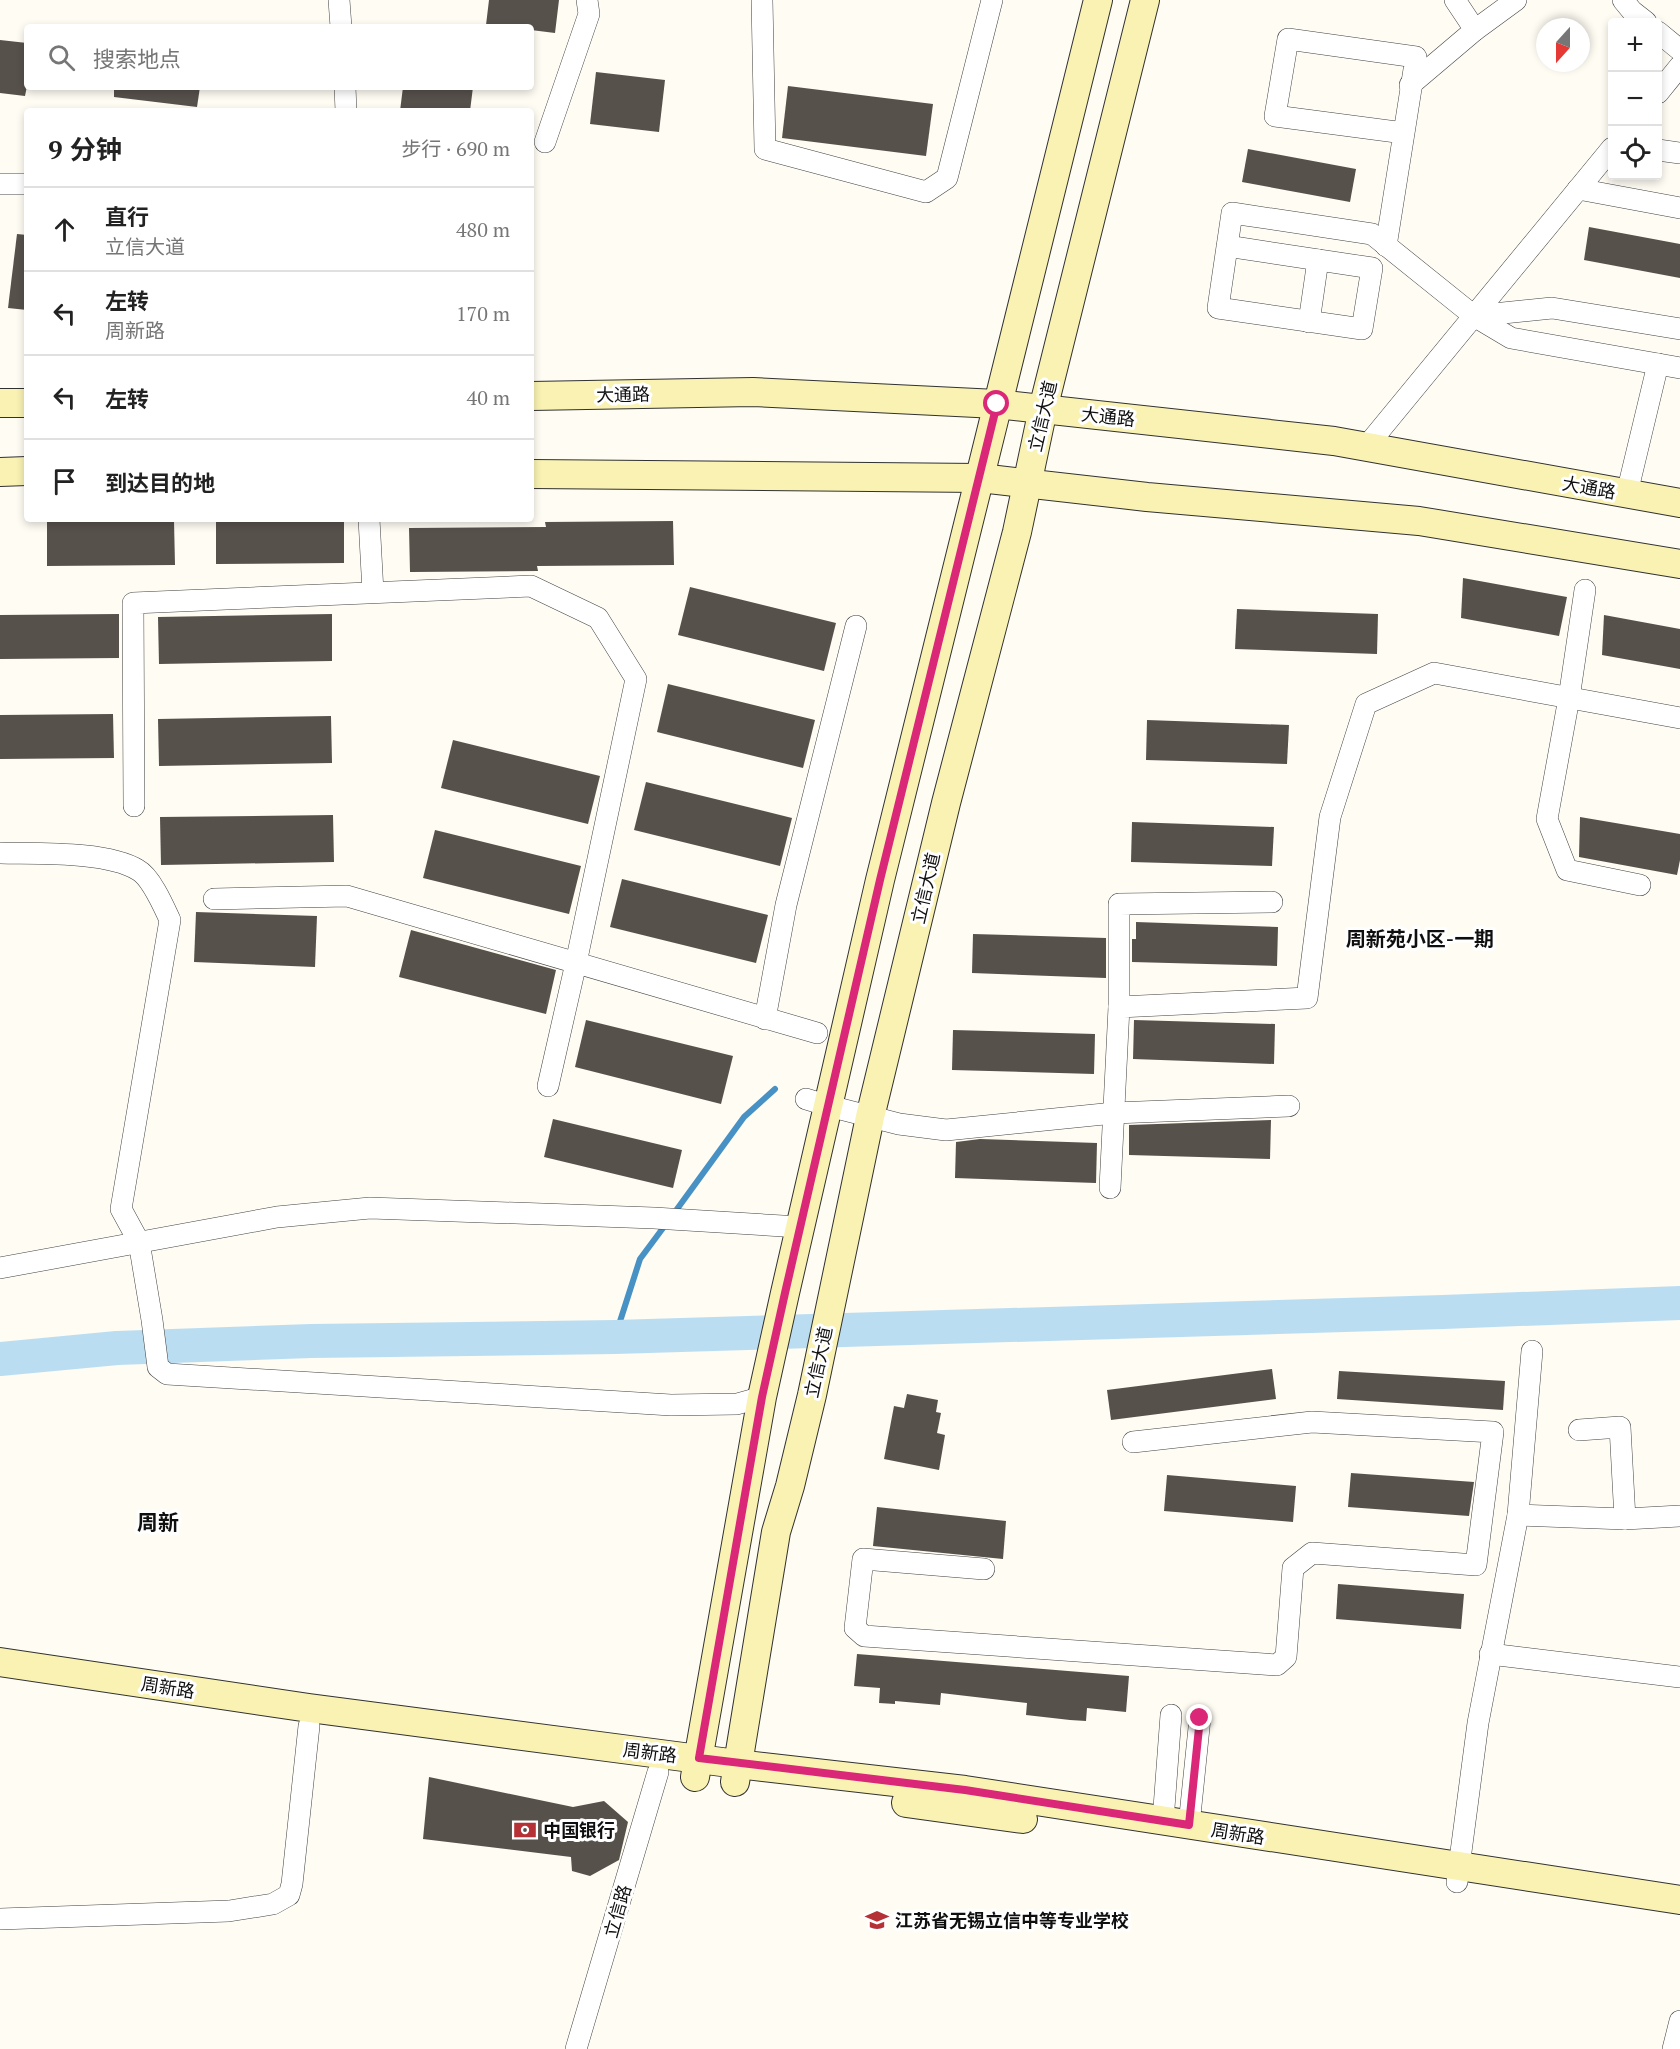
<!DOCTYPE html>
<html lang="zh">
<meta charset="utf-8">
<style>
:root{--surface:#fff;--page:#f6f6f6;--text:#222;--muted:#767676;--line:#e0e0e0}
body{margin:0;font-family:"PT Serif","Noto Sans SC",serif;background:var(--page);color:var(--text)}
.controls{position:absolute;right:18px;top:18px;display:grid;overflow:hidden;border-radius:6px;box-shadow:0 3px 9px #0003}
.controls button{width:54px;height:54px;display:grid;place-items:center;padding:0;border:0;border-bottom:2px solid var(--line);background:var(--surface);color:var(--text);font:30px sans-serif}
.compass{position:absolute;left:1536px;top:18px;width:54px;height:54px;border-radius:50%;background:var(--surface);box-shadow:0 3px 9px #0003;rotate:201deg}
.stop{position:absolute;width:18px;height:18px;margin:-14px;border:4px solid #db2777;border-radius:50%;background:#fff}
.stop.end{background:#db2777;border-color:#fff;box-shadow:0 2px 6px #0008}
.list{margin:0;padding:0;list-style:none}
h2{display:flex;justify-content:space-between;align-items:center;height:78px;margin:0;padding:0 24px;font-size:26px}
h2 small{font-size:20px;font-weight:400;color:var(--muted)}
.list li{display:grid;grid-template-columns:39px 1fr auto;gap:18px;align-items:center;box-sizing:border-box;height:84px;padding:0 24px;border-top:2px solid var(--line)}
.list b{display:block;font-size:22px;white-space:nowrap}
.list p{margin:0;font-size:20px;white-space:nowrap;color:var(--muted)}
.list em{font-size:20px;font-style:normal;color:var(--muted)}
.icon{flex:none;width:33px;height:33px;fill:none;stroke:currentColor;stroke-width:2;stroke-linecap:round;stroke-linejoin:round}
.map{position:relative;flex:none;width:1680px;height:2049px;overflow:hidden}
.search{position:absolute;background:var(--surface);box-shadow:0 3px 9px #0003;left:24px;top:24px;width:510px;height:66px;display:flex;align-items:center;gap:15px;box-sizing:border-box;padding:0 21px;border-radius:6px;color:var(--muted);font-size:22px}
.panel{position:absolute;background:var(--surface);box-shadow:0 3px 9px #0003;left:24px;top:108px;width:510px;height:414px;border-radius:6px}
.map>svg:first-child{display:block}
</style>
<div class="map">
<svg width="1680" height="2049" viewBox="0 0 1680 2049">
<rect width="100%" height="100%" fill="#fefcf3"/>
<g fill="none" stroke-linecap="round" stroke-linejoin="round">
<g stroke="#4791c4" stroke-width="6">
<polyline points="672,1216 744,1117 775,1089"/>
<polyline points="615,1337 640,1259 666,1224"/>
</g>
<polyline stroke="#bbddf2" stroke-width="34" points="0,1359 117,1348 311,1341 615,1337 1443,1312 1680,1303"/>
</g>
<g fill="#57514c">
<polygon points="489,0 559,0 555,33 531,30 531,27 486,25"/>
<polygon points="0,40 27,43 27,86 25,96 0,93"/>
<polygon points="596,72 665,80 659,132 590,124"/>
<polygon points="788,86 933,104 926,156 782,138"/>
<polygon points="114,87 200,87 197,107 114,97"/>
<polygon points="403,87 473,87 470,111 400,111"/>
<polygon points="1248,149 1356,169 1350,202 1242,182"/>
<polygon points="1589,227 1680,244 1680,278 1584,260"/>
<polygon points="17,234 27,235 27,310 8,308"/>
<polygon points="344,519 344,563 216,564 216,520"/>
<polygon points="174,521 175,565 47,566 47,522"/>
<polygon points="673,521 674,565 537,566 538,571 410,572 409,528 546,527 545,522"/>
<polygon points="1463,578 1567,597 1559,636 1461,618"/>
<polygon points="690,587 836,623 824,671 678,635"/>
<polygon points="1237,609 1378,614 1377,654 1235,649"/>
<polygon points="119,614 119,658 0,659 0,615"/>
<polygon points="332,614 332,661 159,664 158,617"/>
<polygon points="1604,615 1680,629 1680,669 1602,655"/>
<polygon points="668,684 815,720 803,768 657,732"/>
<polygon points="113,714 114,758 0,759 0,715"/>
<polygon points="331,716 332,763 159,766 158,719"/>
<polygon points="1147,720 1289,725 1287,764 1146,760"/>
<polygon points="453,740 600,776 588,824 441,788"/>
<polygon points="646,782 792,818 780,866 634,830"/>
<polygon points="333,815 334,862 161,865 160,817"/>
<polygon points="1580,817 1680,834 1680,860 1677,875 1579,857"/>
<polygon points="1132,822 1274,827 1272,866 1131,862"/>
<polygon points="435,830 581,866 569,914 423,878"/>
<polygon points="622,879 768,915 756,963 610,927"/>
<polygon points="196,912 317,916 315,967 194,962"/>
<polygon points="1136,922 1278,927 1277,966 1132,962 1132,939 1136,939"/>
<polygon points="411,930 556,970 546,1014 399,977"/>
<polygon points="973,934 1106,938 1106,978 972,973"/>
<polygon points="586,1020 733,1056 721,1104 575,1067"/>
<polygon points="1134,1020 1275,1024 1274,1064 1133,1059"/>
<polygon points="953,1030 1095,1034 1094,1074 952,1070"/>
<polygon points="553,1119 682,1150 673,1188 544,1157"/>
<polygon points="1271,1120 1270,1159 1129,1155 1129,1125"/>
<polygon points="980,1139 1097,1143 1096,1183 955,1178 956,1142"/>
<polygon points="1272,1369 1276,1399 1111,1420 1107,1390"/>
<polygon points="1339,1371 1505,1381 1503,1410 1337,1399"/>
<polygon points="907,1394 938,1400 936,1412 941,1413 937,1433 945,1435 939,1470 884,1459 894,1406 904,1408"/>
<polygon points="1351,1473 1474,1482 1469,1516 1348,1507"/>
<polygon points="1167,1475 1296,1486 1293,1522 1164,1511"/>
<polygon points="877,1507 1006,1521 1003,1559 873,1546"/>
<polygon points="1338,1584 1464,1594 1461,1629 1336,1619"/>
<polygon points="857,1654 1129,1676 1126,1712 1087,1708 1086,1721 1070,1720 1026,1715 1027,1703 941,1693 940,1705 895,1701 895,1704 879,1703 880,1688 854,1686"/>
<polygon points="429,1777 573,1807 604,1801 628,1822 619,1860 590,1876 572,1871 571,1857 423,1839"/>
</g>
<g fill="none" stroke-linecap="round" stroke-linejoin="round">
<g stroke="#424242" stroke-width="22">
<g id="street">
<polyline points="339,0 341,27"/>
<polyline points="762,0 765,149 926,192 947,178 992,0"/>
<polyline points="1623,0 1632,11 1646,22"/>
<polyline points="1475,30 1516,0"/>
<polyline points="1658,32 1680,50"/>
<polyline points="1410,85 1475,30 1455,0"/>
<polyline points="345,87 346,111"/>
<polyline points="1658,93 1680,66"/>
<polyline points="545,142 589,14 587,0"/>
<polyline points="1658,150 1680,153"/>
<polyline points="0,184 27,184"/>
<polyline points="1578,189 1680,208"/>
<polyline points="1227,246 1372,268 1362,329 1218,308 1232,213 1372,234 1474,316 1552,308 1680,329"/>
<polyline points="1386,246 1404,133 1275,116 1288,39 1416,57 1404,133"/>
<polyline points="1474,316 1511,338 1680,368"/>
<polyline points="1309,322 1318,260"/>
<polyline points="1366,447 1612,148"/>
<polyline points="1627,493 1658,364"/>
<polyline points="369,519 373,592"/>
<polyline points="1585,590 1569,698 1547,819 1567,870 1640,885"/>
<polyline points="134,806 133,603 531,586 598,618 636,679 576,963 548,1086"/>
<path d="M0 853C38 854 107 851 138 870 151 877 164 907 170 920L121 1209 139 1242 152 1320 158 1367 167 1374 671 1405 737 1404 762 1397"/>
<polyline points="214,899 347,896 817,1033"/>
<polyline points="1119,1007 1119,904 1272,902"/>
<polyline points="765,1019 786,905 856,626"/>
<polyline points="806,1099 829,1106 899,1124 946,1130 1114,1113 1289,1106"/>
<polyline points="1110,1188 1119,1007 1307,998 1330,817 1366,704 1434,673 1680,718"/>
<polyline points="0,1268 277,1217 370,1208 654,1218 800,1227"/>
<polyline points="1579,1430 1620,1427 1625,1519"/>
<polyline points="1518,1515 1625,1519 1680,1516"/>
<polyline points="984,1569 863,1559 855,1628 864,1636 1277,1665 1286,1657 1293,1568 1312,1553 1476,1565 1493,1432 1312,1422 1133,1442"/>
<polyline points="1490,1654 1680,1677"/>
<polyline points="1163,1821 1171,1715"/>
<polyline points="1189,1825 1200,1718"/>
<polyline points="1457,1882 1478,1723 1518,1515 1532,1351"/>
<polyline points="0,1919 229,1911 273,1904 289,1895 292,1884 309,1726"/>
<polyline points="576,2049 658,1772"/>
<polyline points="1673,2049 1680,2021"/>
</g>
</g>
<g stroke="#313131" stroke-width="30">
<g id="secondary">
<polyline points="531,396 753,392 997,404 1334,441 1680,503"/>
<polyline points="0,403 27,403"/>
<polyline points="0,472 27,471"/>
<polyline points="531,474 980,478 1147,497 1419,521 1680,564"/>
<polyline points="0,1662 309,1708 737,1764 965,1790 1680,1900"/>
<polyline points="695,1777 762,1397 785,1293 880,880 1098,0"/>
<polyline points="735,1782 776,1532 790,1486 812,1395 870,1117 946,803 1017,532 1043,409 1145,0"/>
<polyline points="906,1803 1023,1819"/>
</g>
</g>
<use href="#street" stroke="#fff" stroke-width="21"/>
<use href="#secondary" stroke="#f9f2b3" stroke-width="28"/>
</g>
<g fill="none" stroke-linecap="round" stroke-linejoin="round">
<polyline stroke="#db2777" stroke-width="8" points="997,404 880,880 785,1293 762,1397 699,1758 965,1790 1189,1825 1200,1718"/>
</g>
<defs>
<g id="bank-bare" transform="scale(1.8)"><path d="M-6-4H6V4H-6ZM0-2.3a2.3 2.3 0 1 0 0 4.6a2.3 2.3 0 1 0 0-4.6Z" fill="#b63136" stroke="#fff" stroke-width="2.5" paint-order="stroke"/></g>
<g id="school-bare" transform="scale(1.8)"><path d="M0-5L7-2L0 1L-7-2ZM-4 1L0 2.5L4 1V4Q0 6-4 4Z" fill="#b63136" stroke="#fff" stroke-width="2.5" paint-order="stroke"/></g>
</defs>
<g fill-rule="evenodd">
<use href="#bank-bare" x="525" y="1830"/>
<use href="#school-bare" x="877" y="1920"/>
</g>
<g text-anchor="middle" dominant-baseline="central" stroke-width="6" stroke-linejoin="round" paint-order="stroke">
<g font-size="18" fill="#0f0f0f" stroke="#fff">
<text transform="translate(623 394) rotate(-1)">大通路</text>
<text transform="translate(1042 416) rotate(-77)">立信大道</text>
<text transform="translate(1108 416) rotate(6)">大通路</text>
<text transform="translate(1589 487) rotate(10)">大通路</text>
<text transform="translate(925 888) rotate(-77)">立信大道</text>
<text transform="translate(818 1362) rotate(-78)">立信大道</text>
<text transform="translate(168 1687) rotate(9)">周新路</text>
<text transform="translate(650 1752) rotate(7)">周新路</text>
<text transform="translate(1238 1833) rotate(9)">周新路</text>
<text transform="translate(617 1911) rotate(-74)">立信路</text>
</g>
<g font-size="18" font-weight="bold" fill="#0f0f0f" stroke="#fff" text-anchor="start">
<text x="543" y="1830">中国银行</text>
<text x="895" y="1920">江苏省无锡立信中等专业学校</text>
</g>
<g font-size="20" font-weight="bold" fill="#0f0f0f" stroke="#fff">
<text x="1420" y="938">周新苑小区-一期</text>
</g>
<g font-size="21" font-weight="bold" fill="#0f0f0f" stroke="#fff">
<text x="158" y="1522">周新</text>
</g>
</g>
</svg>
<div class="controls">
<button>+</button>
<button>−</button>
<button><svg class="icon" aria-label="locate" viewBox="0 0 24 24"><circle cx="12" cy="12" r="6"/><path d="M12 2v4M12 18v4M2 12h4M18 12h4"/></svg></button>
</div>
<svg class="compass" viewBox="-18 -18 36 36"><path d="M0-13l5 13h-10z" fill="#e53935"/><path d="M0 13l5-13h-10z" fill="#767676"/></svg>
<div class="stop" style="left:997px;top:404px"></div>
<div class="stop end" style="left:1200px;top:1718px"></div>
<div class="search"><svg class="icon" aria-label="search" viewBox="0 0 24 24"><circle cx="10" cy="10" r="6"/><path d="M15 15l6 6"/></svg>搜索地点</div>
<section class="panel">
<h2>9 分钟<small>步行 · 690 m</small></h2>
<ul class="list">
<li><svg class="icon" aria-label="ahead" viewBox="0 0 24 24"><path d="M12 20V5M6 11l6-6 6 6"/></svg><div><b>直行</b><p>立信大道</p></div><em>480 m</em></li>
<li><svg class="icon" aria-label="left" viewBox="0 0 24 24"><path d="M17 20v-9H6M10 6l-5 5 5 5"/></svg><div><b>左转</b><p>周新路</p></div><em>170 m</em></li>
<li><svg class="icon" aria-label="left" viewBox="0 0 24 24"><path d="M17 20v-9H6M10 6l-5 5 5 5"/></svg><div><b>左转</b></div><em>40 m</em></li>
<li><svg class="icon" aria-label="arrive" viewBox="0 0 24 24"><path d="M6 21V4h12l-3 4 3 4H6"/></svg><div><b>到达目的地</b></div></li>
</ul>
</section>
</div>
